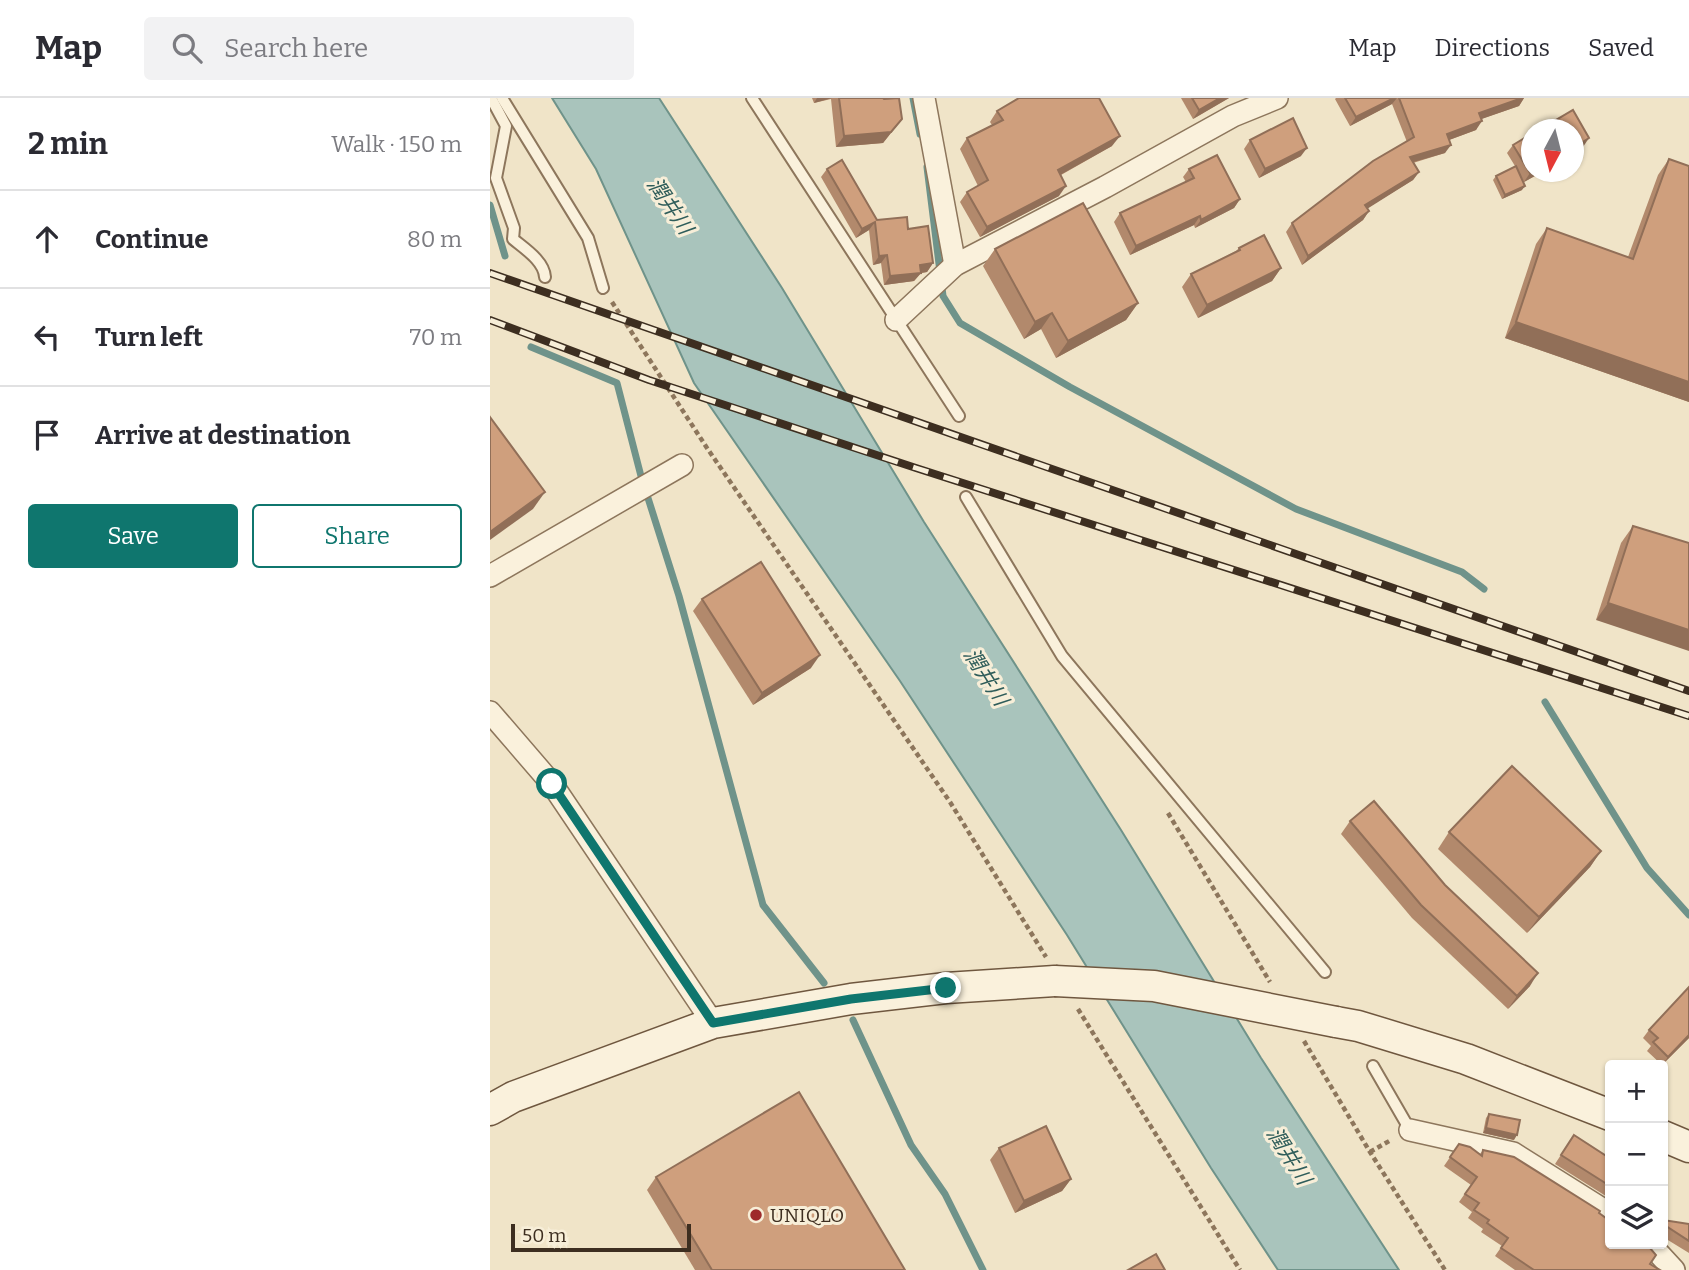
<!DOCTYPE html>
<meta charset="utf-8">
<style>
:root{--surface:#fff;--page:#f2f2f3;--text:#2b2b33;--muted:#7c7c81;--line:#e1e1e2;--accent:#0f766e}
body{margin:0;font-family:Bitter,"Noto Sans JP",serif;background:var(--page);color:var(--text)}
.controls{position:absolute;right:21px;bottom:21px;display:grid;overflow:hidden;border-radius:7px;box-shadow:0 2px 5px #0004}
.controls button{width:63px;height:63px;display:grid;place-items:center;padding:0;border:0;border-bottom:2px solid var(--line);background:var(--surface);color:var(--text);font:35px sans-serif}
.compass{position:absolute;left:1031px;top:21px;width:63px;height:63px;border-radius:50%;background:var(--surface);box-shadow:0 2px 5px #0004;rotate:187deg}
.scale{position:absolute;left:21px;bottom:18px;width:180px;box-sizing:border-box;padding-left:7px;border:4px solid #3d2e20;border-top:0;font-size:19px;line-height:24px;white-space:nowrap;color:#3d2e20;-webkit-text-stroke:5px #f7eed8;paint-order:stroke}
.stop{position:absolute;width:21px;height:21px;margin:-16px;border:5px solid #0f766e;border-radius:50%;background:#fff}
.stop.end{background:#0f766e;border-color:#fff;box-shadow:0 2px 7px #0008}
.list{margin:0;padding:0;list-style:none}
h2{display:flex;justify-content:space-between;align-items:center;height:91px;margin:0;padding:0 28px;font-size:30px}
h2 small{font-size:23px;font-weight:400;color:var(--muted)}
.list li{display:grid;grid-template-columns:46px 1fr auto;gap:21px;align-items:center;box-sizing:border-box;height:98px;padding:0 28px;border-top:2px solid var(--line)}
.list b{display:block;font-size:26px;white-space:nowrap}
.list em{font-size:23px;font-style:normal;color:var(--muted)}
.actions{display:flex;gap:14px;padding:21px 28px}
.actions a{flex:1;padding:16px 0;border:2px solid var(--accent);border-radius:7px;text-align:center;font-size:24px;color:var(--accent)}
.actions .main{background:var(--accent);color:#fff}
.icon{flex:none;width:38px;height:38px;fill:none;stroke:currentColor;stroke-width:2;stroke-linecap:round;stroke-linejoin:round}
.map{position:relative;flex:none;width:1199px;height:1172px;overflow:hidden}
header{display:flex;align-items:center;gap:42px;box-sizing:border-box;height:98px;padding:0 35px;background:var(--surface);border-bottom:2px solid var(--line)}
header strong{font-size:33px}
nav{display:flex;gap:38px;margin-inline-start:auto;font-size:24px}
.search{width:490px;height:63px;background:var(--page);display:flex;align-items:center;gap:18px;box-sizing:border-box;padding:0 24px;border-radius:7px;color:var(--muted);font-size:26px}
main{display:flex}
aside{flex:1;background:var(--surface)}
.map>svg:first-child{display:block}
</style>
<header>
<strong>Map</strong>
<div class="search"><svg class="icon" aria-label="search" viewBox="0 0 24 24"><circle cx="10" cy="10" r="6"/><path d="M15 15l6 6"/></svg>Search here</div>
<nav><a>Map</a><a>Directions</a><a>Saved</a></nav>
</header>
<main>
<aside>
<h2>2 min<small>Walk · 150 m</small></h2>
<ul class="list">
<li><svg class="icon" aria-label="ahead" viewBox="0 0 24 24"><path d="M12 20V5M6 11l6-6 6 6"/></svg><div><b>Continue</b></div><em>80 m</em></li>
<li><svg class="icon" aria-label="left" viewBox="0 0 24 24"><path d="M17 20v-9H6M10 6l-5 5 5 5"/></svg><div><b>Turn left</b></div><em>70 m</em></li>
<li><svg class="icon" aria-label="arrive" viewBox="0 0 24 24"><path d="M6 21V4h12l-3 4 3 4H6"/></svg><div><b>Arrive at destination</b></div></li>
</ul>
<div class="actions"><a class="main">Save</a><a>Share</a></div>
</aside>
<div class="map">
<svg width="1199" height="1172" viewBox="0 0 1199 1172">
<rect width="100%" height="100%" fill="#f0e4c8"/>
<polygon fill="#a9c4bc" stroke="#6f938a" stroke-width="2" points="62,0 169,0 292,190 434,424 631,732 771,960 909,1172 788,1172 721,1070 577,837 410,583 204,285 106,71"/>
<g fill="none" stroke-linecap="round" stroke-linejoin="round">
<g stroke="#6f938a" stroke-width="7">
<polyline points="423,0 430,36"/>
<polyline points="437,69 453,198 470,225 580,289 806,411 972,474 994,491"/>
<polyline points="0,107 15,158"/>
<polyline points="41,249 127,285 152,382"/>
<polyline points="158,400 189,498 273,807 334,885"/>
<polyline points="1055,604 1157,770 1199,817"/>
<polyline points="363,922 421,1047 455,1096 493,1172"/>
</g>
<g stroke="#8d765c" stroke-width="14">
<g id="lane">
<path d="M1 0 16 28 6 80 24 130 23 141C35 151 54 163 55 179"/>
<polyline points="12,0 98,140 113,190"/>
<polyline points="262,0 469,318"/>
<polyline points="476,399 572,558 835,874"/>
<polyline points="883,968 920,1032"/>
</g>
</g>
<g stroke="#8d765c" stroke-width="24">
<g id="street">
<polyline points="434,0 465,167"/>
<polyline points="406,222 465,167 615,89 743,18 787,0"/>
<polyline points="0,478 192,367"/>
<polyline points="0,614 62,686 223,925"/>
<polyline points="920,1032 1023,1055 1120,1116"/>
<polyline points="1160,1146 1184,1172"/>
</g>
</g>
<g stroke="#6f573f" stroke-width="33">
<g id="secondary">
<polyline points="846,924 868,928 976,961 1120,1017"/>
<polyline points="0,1012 23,999 223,925 361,901 456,890 565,883"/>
<polyline points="1173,1038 1199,1049"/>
</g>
</g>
<g stroke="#8d765c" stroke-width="4.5" stroke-dasharray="5 3.5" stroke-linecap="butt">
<polyline points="122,204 217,350 460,704 556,859"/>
<polyline points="678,715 780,884"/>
<polyline points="588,911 750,1172"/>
<polyline points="814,943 880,1054 955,1172"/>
<polyline points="880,1054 901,1042"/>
</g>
<use href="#lane" stroke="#faf1dc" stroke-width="10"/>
<use href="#street" stroke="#faf1dc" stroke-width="21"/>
<use href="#secondary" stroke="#faf1dc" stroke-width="30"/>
<g stroke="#3d2e20" stroke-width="8">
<g id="rail">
<polyline points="0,175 1199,593"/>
<polyline points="0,222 159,282 426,370 1199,618"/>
</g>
</g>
<use href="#rail" stroke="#f7eed8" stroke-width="5" stroke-dasharray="16" stroke-linecap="butt"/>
<g stroke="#6f573f" stroke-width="33" stroke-linecap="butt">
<polyline id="secondary-bridge" points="565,883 664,888 846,924"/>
</g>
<use href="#secondary-bridge" stroke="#faf1dc" stroke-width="30"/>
</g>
<g fill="#b2896c">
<polygon points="322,0 393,0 412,21 393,45 346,49 341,1 324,5"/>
<polygon points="691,0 739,0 703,21"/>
<polygon points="846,0 1034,0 1029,8 991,21 986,32 959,42 955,55 923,65 929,74 923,82 877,110 879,113 873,122 812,167 796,134 802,125 917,44 902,6 860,28 845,1"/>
<polygon points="507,13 622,48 571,77 569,98 490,139 470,104 477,94 488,88 470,51 477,40 502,27 500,24"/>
<polygon points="760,42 811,58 769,80 754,51"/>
<polygon points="1023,47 1052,74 1034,84 1028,73 1032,92 1012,101 1003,82 1006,78 1025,68 1017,55"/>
<polygon points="1179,61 1199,68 1199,304 1015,240 1046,146 1057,130 1138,159 1168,77"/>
<polygon points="337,71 387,122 418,131 443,165 437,174 431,175 424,183 394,187 391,165 383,167 379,132 366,140 331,79"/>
<polygon points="699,71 750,101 744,110 705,130 704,127 640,157 624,124 630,115 696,84 693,79"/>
<polygon points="749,150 791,170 782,183 708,220 692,189 701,176 746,153"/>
<polygon points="505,151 648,205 636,222 566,260 551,231 534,241 493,168"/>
<polygon points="1143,428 1199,445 1106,522 1131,445"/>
<polygon points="212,501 321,570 263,607 203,513"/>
<polygon points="860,723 1040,888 1018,911 922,820 851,736"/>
<polygon points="959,734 1111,753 1100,769 1037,835 948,751"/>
<polygon points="1159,932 1199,940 1172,967 1157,953 1161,948 1153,940"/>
<polygon points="999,1016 1024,1042 993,1035 996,1020"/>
<polygon points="1084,1037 1117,1059 1120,1055 1120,1098 1119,1100 1065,1066"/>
<polygon points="969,1046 990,1056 993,1052 1109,1115 1160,1166 1170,1172 1025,1172 1005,1158 1012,1148 991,1134 993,1131 978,1120 982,1114 969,1104 981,1087 954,1068"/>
<polygon points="509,1050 581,1081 572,1093 525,1115 500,1062"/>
<polygon points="166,1079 415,1172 205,1172 157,1092"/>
<polygon points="1173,1122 1199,1126 1199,1155 1173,1139"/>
</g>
<g fill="#916f58">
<polygon points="327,0 342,0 324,5"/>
<polygon points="730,0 739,0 703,21 709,12"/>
<polygon points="904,0 907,0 902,6 860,28 866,19"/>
<polygon points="1032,0 1034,0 1029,8 983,24 989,15"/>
<polygon points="412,21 393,45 346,49 354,38"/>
<polygon points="992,23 986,32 951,45 957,36"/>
<polygon points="630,38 622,48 561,82 568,72"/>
<polygon points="1099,40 1093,49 1083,55 1083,50"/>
<polygon points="961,47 955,55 913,67 920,59"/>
<polygon points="817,50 811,58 769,80 775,71"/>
<polygon points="929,74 923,82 869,116 875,107"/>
<polygon points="1043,74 1052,74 1034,84 1040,75"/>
<polygon points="576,88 569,98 490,139 497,129"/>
<polygon points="1035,88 1032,92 1012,101 1015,97"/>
<polygon points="750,101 744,110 705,130 711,122"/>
<polygon points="879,113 873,122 812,167 818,158"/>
<polygon points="710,118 704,127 640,157 646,148"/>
<polygon points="385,124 379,132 366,140 372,131"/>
<polygon points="397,157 391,165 383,167 389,158"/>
<polygon points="443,165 437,174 431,175 424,183 394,187 400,178 430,167"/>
<polygon points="791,170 782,183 708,220 717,207"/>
<polygon points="648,205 636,222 566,260 578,243"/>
<polygon points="562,215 551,231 534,241 545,224"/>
<polygon points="1026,224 1199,284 1199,304 1015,240"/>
<polygon points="55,394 43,411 0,442 0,434"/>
<polygon points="1118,505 1199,532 1199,553 1106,522"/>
<polygon points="330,557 321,570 263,607 272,595"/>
<polygon points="1111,753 1100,769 1037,835 1049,819"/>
<polygon points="1048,875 1040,888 1018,911 1027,898"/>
<polygon points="1199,937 1199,940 1172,967 1178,959"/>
<polygon points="996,1030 1027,1037 1024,1042 993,1035"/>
<polygon points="581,1081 572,1093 525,1115 534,1103"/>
</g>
<g fill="#cf9f7d" stroke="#916f58" stroke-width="2">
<polygon points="349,0 393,0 394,1 409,0 412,21 401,34 354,38"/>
<polygon points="529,0 609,0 630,38 568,72 576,88 497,129 477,94 498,82 477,40 513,22 507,13"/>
<polygon points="702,0 730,0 709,12"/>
<polygon points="855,0 904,0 866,19"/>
<polygon points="909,0 1032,0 989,15 992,23 957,36 961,47 920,59 929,74 875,107 879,113 818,158 802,125 883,63 924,39"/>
<polygon points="1083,12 1099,40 1083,50 1083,32 1049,32"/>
<polygon points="803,20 817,50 775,71 760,42"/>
<polygon points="1041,36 1041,74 1043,74 1040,75 1023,47"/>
<polygon points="727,57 750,101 711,122 710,118 646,148 630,115 704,80 699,71"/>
<polygon points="1179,61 1199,68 1199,284 1026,224 1057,130 1143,161"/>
<polygon points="352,62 387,122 417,119 418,131 438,128 443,165 430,167 431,175 400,178 397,157 389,158 385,124 372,131 337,71"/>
<polygon points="1026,68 1035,88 1015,97 1006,78"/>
<polygon points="593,105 648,205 578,243 562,215 545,224 505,151"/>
<polygon points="774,137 791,170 717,207 701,176 750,152 749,150"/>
<polygon points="0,319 55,394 0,434"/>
<polygon points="1143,428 1199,445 1199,532 1118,505"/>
<polygon points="271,464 330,557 272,595 212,501"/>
<polygon points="1022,668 1111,753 1049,819 959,734"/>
<polygon points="884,703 955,787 1048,875 1027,898 931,807 860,723"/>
<polygon points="1199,889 1199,937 1178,959 1163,944 1168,940 1159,932"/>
<polygon points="309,994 415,1172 222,1172 166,1079"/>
<polygon points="999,1016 1030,1022 1027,1037 996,1030"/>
<polygon points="556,1028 581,1081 534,1103 509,1050"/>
<polygon points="1084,1037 1118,1059 1120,1055 1120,1088 1071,1057"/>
<polygon points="969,1046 980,1049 992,1058 993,1052 1024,1059 1110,1113 1109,1115 1120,1123 1120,1146 1153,1146 1160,1150 1166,1157 1160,1166 1170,1172 1044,1172 1011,1150 1018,1140 997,1125 999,1122 984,1112 989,1105 975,1096 987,1079 960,1059"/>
<polygon points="1173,1122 1199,1126 1199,1143 1173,1126"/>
<polygon points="666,1156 675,1172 638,1172"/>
</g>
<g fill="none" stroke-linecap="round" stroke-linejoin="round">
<polyline stroke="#0f766e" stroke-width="9" points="62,686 223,925 361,901 456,890"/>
</g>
<circle fill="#9e2a2b" stroke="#f7eed8" stroke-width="2.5" cx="266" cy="1117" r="7"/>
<g text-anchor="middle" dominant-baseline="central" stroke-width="6" stroke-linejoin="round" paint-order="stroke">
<g font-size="19" fill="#3d2e20" stroke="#f7eed8" text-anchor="start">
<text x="280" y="1117">UNIQLO</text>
</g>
<g font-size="21" font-style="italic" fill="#2f5d5a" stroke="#f7eed8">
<text transform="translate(180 108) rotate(56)">潤井川</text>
<text transform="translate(496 579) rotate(58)">潤井川</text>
<text transform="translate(799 1058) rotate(58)">潤井川</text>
</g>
</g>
</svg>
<div class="controls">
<button>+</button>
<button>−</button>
<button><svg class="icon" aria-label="layers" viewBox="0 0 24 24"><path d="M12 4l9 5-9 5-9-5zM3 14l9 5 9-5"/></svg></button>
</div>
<svg class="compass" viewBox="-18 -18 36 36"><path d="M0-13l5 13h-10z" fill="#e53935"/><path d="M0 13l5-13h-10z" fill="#7c7c81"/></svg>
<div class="scale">50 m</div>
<div class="stop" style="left:62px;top:686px"></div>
<div class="stop end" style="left:456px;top:890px"></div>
</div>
</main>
